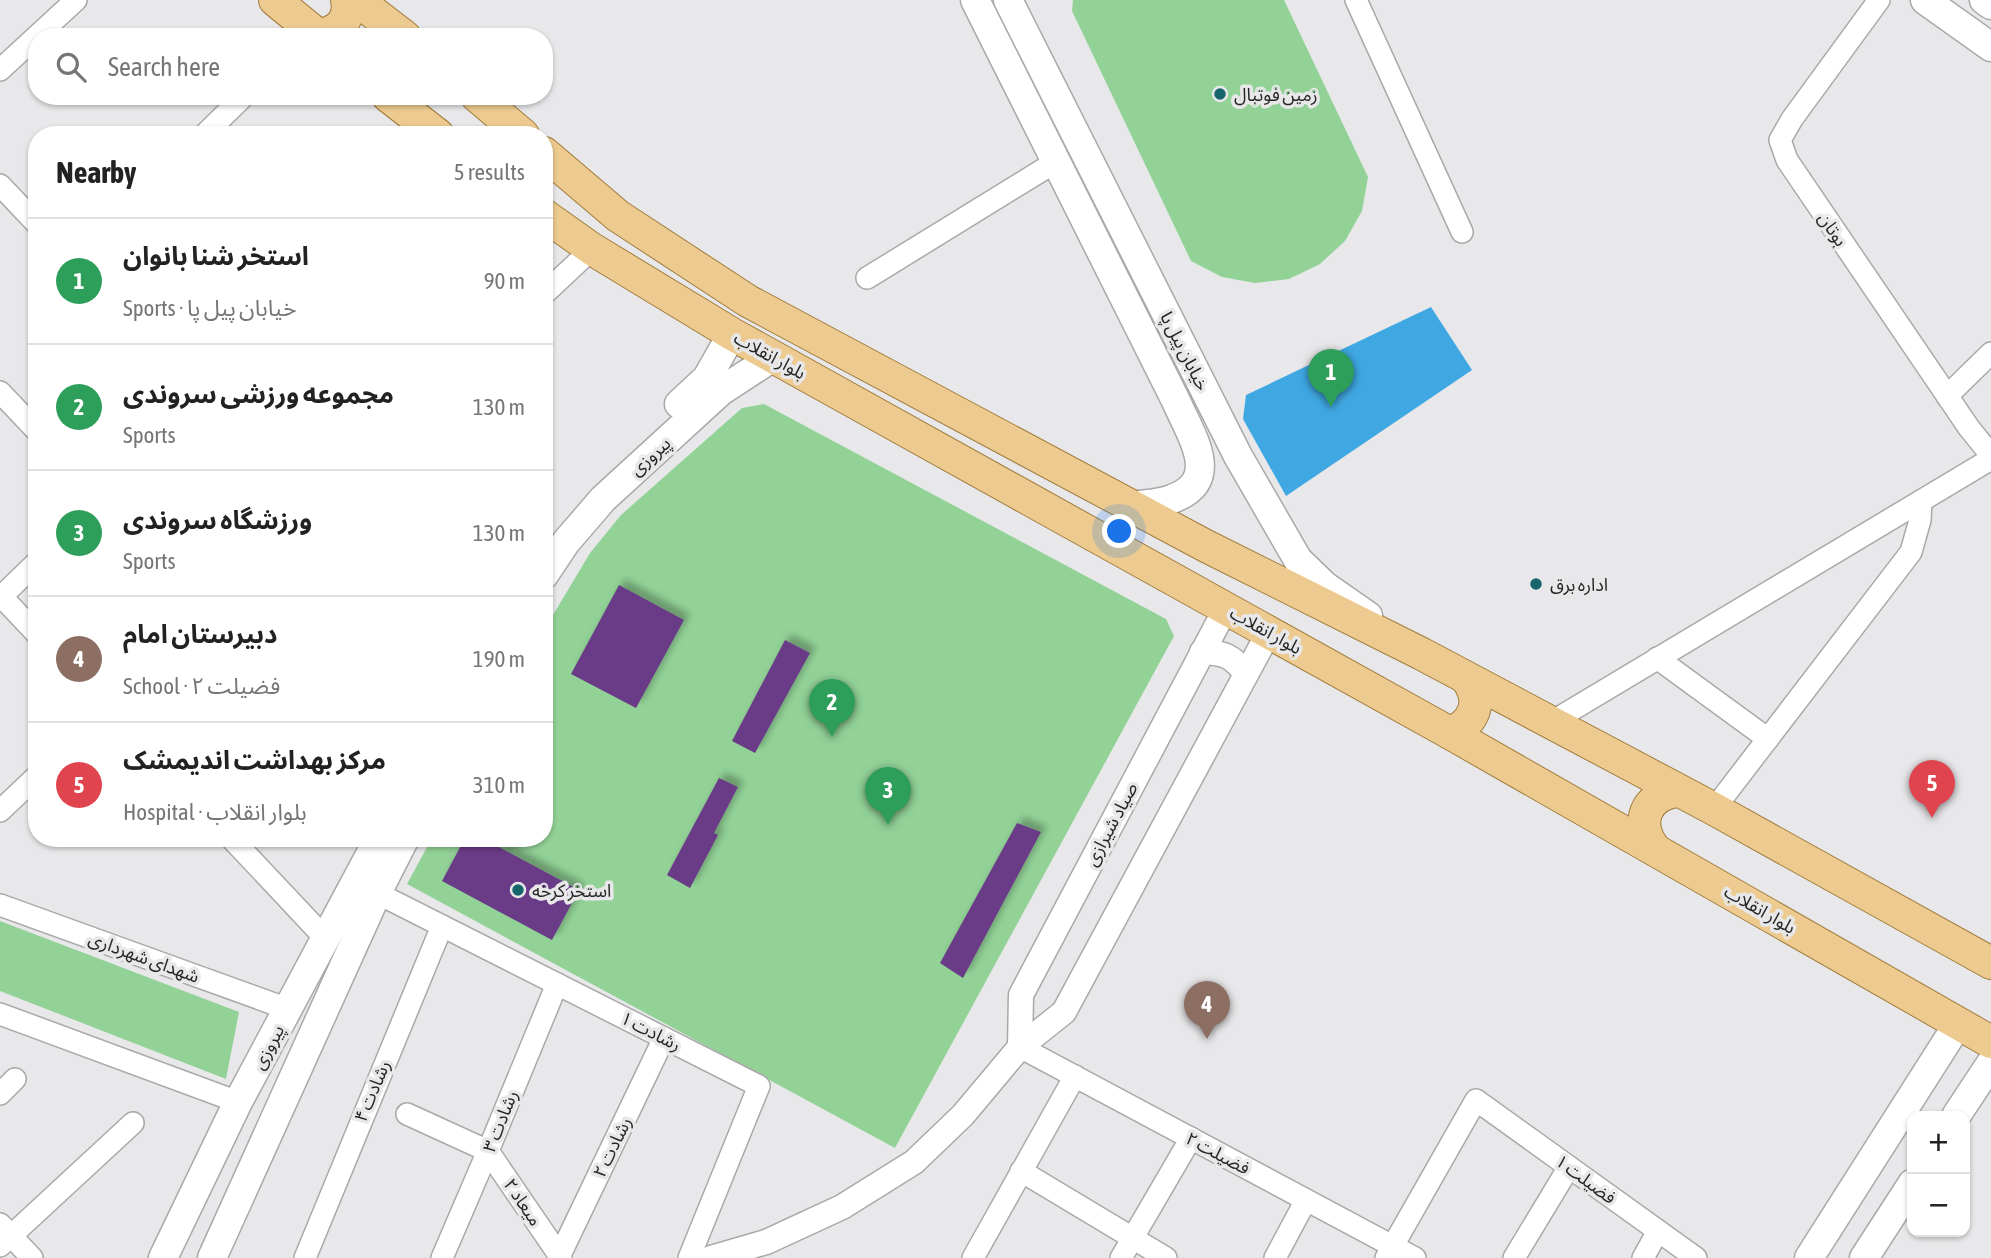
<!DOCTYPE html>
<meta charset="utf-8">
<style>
:root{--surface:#fff;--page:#f2f2f2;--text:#222;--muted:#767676;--line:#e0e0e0;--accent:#2563eb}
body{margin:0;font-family:"Asap Condensed","Noto Sans Arabic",sans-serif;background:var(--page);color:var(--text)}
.controls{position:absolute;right:21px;bottom:21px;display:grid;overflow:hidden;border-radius:14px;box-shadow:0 2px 5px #0004}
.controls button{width:63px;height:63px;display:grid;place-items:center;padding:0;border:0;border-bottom:2px solid var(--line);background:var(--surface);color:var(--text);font:35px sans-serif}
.you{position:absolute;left:1120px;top:532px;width:24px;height:24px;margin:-18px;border:5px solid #fff;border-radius:50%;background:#1a73e8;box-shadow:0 0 0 10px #1a73e833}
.badge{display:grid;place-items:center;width:46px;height:46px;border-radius:50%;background:var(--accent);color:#fff;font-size:23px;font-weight:700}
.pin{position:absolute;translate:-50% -58px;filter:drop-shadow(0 2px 4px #0008)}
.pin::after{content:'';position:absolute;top:37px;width:24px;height:21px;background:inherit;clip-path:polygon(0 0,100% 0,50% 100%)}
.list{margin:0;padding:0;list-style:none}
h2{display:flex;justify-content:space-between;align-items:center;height:91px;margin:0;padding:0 28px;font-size:30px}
h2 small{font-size:23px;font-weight:400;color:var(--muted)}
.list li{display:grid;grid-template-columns:46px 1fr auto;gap:21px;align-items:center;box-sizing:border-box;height:126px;padding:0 28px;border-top:2px solid var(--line)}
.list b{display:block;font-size:26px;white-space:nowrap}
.list p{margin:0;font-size:23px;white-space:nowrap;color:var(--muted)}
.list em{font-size:23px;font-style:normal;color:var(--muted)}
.icon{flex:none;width:38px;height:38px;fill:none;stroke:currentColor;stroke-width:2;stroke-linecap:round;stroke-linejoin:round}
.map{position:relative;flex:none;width:1991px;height:1258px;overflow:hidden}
.search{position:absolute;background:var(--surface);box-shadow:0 2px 5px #0004;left:28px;top:28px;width:525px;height:77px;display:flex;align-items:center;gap:18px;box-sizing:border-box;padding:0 24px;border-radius:28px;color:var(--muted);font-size:26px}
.panel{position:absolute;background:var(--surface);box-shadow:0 2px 5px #0004;left:28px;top:126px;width:525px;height:721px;border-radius:28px}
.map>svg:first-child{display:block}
</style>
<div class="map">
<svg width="1991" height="1258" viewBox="0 0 1991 1258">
<defs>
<filter id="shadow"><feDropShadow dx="6" dy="-6" stdDeviation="3.5" flood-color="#0004"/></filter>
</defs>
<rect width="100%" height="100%" fill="#e8e8ea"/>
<g fill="#92d297">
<polygon points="1073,0 1284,0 1368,177 1362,211 1345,241 1320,264 1289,279 1255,283 1222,277 1191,261 1072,11"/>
<polygon points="764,404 1166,619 1174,636 895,1148 407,884 432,838 544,838 544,630 590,553 621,515 742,408"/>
<polygon points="0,921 239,1012 226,1079 0,991"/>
</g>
<polygon fill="#3fa8e3" points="1431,307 1472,370 1286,496 1243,419 1246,395"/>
<g fill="#6a3b87" filter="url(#shadow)">
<polygon points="619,585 684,620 636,708 571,674"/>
<polygon points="785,640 810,653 755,753 732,741"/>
<polygon points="719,778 738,787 714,833 718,835 690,888 667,875"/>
<polygon points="1017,823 1041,832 963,978 940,963"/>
<polygon points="465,838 482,838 579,890 552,940 442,881"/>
</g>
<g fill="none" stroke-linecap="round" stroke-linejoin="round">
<g stroke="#a9a9aa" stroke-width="24">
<g id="minor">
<polyline points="1356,0 1462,232"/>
<polyline points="1879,0 1792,119 1780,140 1787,160 1969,428 1991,455"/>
<polyline points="0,70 76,0"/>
<polyline points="204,135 244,96"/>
<polyline points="0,185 37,224"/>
<polyline points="867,278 1057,161"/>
<polyline points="544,294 592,249"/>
<polyline points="0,392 37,431"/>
<polyline points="1947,396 1991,353"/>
<polyline points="0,595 37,634"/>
<polyline points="0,598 37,562"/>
<polyline points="1657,658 1768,739"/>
<polyline points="1550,723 1991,459"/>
<polyline points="1714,809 1911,552 1920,520 1921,501"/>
<polyline points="0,811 37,776"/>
<polyline points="231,838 325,938"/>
<polyline points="365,887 759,1086 689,1258"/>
<polyline points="0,905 288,1009"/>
<polyline points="0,1014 238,1102"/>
<polyline points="1020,1047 1415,1258"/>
<polyline points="0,1094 15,1079"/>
<polyline points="407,1114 488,1151 561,1258"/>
<polyline points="1021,1171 1166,1258"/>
<polyline points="0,1224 32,1258"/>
<polyline points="0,1246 133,1123"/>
<polyline points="560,1255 664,1038"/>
<polyline points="305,1258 442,926"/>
<polyline points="442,1258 488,1151 557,984"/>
<polyline points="973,1258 1075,1076"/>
<polyline points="1121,1258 1191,1138"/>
<polyline points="1275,1258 1306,1200"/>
<polyline points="1386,1258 1476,1100 1696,1258"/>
<polyline points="1514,1258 1569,1167"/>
<polyline points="1643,1258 1658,1231"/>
</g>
</g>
<g stroke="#a9a9aa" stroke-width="27">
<g id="tertiary">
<path d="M1202 652C1226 653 1231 656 1246 673"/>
<polyline points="1020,1047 1021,995 1226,608"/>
<polyline points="711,1258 766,1242 842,1207 914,1162 963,1115 1020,1047 1064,1012 1269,632"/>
</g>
</g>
<g stroke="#a9a9aa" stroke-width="31">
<g id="secondary">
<path d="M975 0 1176 401C1192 438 1224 482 1169 500 1157 504 1143 504 1131 506"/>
<polyline points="1008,0 1238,456 1298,560 1325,586 1368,616"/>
<polyline points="1925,0 1991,47"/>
<polyline points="1984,0 1991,5"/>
<polyline points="679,404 707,378 732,334"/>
<polyline points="544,575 566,542 603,499 721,391 773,357"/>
<polyline points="1956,1116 1991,1063"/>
<polyline points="163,1258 238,1102 379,838"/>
<polyline points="212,1258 377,893 405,838"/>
<polyline points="1809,1258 1958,1024"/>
<polyline points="1864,1258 1912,1184"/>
</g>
</g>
<g stroke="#a07b3b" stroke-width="34">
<g id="primary">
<polyline points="275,0 320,37"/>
<polyline points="357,0 405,37"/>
<path d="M318 35C338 33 351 20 347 0"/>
<polyline points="388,96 438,135"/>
<polyline points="477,96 523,135"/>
<polyline points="544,153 618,216 748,301 1206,546 1422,654 1714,809 1991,963"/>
<polyline points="544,215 592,249 732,334 1450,733 1991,1042"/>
<path d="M1450 733C1475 723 1483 701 1467 679"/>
<path d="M1653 847C1635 822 1646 796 1676 791"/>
</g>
</g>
<use href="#minor" stroke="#fff" stroke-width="21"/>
<use href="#tertiary" stroke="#fff" stroke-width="24"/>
<use href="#secondary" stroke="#fff" stroke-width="28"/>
<use href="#primary" stroke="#edcb90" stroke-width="32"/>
</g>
<g fill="#16656a" stroke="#e8e8ea" stroke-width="2.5">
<circle cx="1220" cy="94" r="7"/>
<circle cx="1536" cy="584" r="7"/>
<circle cx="518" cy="890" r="7"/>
</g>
<g text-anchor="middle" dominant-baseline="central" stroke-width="7" stroke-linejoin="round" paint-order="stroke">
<g font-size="18" fill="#262626" stroke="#e8e8ea" text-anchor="start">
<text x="1234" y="94">زمین فوتبال</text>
<text x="1550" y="584">اداره برق</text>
<text x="532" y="890">استخر کرخه</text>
</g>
<g font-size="18" fill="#262626" stroke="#e8e8ea">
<text transform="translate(1833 229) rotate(56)">بوتان</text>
<text transform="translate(1185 351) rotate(63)">خیابان پیل پا</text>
<text transform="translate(770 355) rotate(29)">بلوار انقلاب</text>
<text transform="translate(650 456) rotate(-42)">پیروزی</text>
<text transform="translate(1266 630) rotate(29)">بلوار انقلاب</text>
<text transform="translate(1111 824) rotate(-62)">صیاد شیرازی</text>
<text transform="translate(1760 909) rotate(30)">بلوار انقلاب</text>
<text transform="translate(144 957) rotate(20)">شهدای شهرداری</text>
<text transform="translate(651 1031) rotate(27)">رشادت ۱</text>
<text transform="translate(268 1047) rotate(-62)">پیروزی</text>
<text transform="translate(372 1091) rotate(-67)">رشادت ۴</text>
<text transform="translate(500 1121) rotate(-68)">رشادت ۳</text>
<text transform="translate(612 1147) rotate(-64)">رشادت ۲</text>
<text transform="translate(1218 1153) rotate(28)">فضیلت ۲</text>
<text transform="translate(1586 1179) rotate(36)">فضیلت ۱</text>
<text transform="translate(523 1202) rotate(56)">میعاد ۲</text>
</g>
</g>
</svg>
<div class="controls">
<button>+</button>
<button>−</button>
</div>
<div class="you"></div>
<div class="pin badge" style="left:1331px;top:407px;background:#2e9e5b">1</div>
<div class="pin badge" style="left:832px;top:737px;background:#2e9e5b">2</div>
<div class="pin badge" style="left:888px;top:825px;background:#2e9e5b">3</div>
<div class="pin badge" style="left:1207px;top:1039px;background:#8d6e63">4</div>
<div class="pin badge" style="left:1932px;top:818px;background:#e0444e">5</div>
<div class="search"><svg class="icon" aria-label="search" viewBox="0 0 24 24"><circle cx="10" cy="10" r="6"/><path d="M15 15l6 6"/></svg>Search here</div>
<section class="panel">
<h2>Nearby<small>5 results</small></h2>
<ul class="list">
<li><span class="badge" style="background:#2e9e5b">1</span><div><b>استخر شنا بانوان</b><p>Sports · خیابان پیل پا</p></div><em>90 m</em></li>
<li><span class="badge" style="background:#2e9e5b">2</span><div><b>مجموعه ورزشی سروندی</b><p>Sports</p></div><em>130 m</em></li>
<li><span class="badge" style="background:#2e9e5b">3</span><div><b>ورزشگاه سروندی</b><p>Sports</p></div><em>130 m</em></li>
<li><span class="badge" style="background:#8d6e63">4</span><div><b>دبیرستان امام</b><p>School · فضیلت ۲</p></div><em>190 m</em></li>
<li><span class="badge" style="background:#e0444e">5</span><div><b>مرکز بهداشت اندیمشک</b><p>Hospital · بلوار انقلاب</p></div><em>310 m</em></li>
</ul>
</section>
</div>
